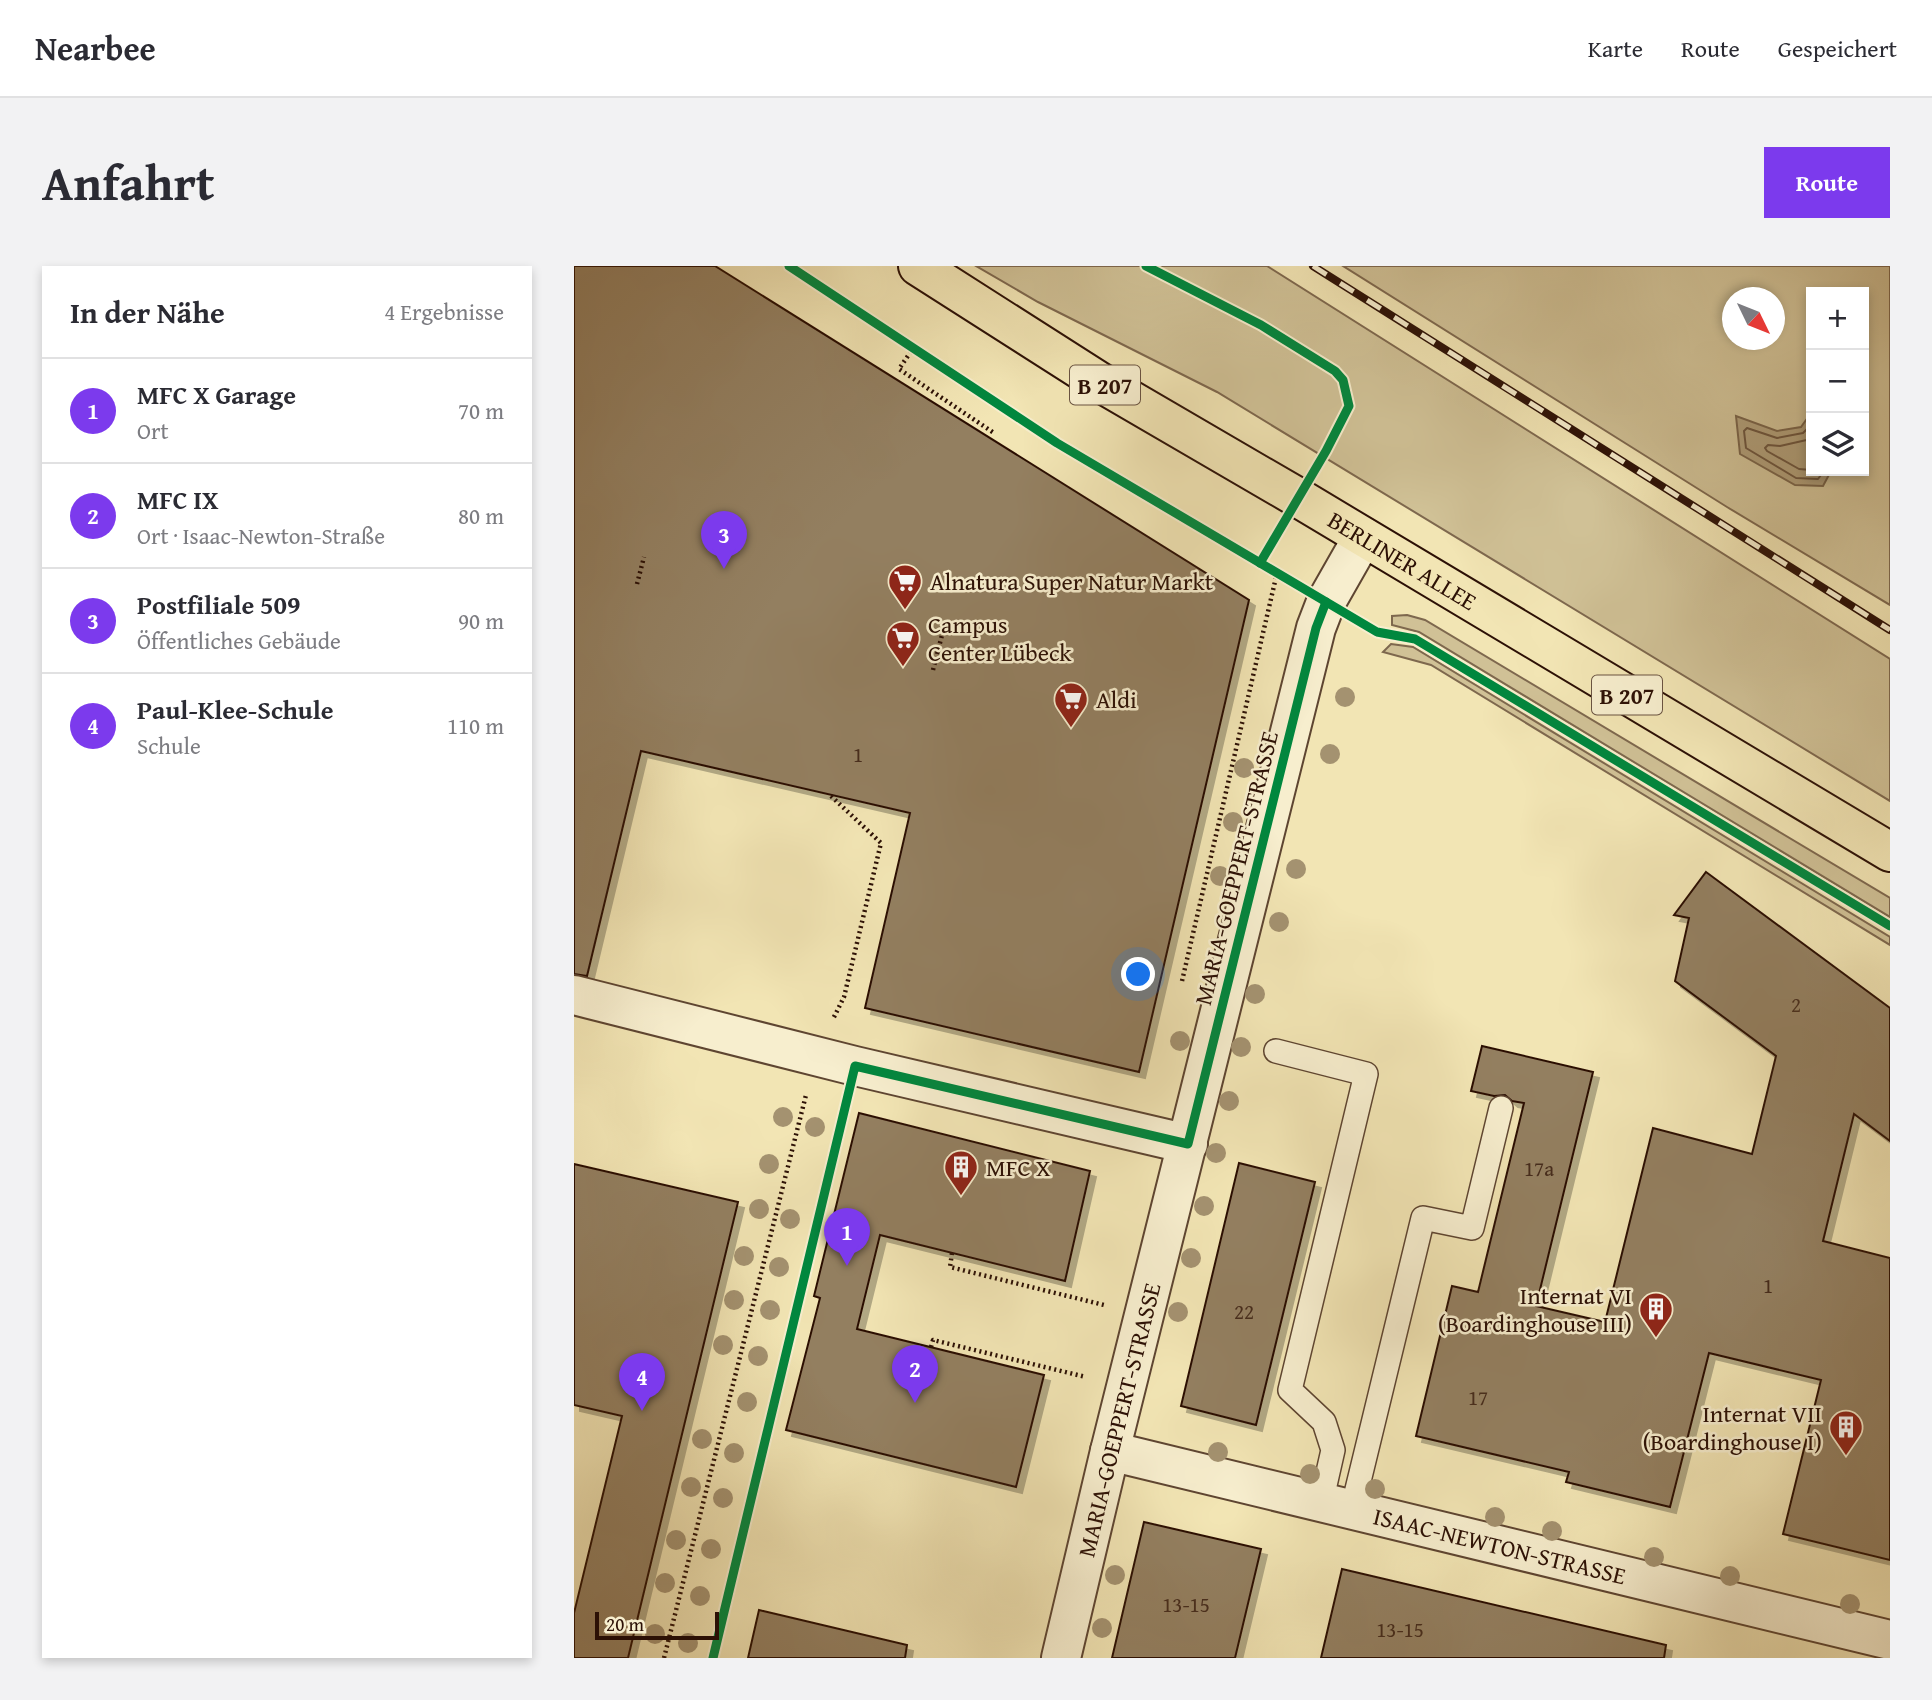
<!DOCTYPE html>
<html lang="de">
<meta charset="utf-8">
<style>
:root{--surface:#fff;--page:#f2f2f3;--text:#2b2b33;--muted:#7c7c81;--line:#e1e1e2;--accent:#7c3aed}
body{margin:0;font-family:"Gentium Book Plus",serif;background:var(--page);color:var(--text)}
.controls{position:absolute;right:21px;top:21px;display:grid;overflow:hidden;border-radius:0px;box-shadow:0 4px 10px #0003}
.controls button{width:63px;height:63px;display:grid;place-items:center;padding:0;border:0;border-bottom:2px solid var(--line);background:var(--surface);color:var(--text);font:35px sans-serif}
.compass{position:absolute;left:1148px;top:21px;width:63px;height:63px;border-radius:50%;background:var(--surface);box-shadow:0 4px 10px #0003;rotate:133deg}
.scale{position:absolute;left:21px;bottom:18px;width:124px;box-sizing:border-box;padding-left:7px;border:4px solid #2c1005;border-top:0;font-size:19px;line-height:24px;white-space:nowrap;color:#2c1005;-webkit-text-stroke:5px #f7eece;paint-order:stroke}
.you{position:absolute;left:565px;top:709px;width:24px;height:24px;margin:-18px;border:5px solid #fff;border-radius:50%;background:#1a73e8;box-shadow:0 0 0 10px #1a73e833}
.badge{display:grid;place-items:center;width:46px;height:46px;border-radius:50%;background:var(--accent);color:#fff;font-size:23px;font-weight:700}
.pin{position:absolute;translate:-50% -58px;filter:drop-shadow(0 2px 4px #0008)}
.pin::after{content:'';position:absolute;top:37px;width:24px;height:21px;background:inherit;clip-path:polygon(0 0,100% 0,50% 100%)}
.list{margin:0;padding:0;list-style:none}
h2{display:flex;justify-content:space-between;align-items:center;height:91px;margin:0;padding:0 28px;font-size:30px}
h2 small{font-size:23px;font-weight:400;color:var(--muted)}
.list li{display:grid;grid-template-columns:46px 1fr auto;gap:21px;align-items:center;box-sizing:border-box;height:105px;padding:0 28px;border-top:2px solid var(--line)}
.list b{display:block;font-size:26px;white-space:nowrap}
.list p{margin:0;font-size:23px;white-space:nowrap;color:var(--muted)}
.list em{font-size:23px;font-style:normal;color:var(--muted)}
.icon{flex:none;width:38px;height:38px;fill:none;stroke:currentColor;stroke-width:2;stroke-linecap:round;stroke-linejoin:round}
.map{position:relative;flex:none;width:1316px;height:1392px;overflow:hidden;border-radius:0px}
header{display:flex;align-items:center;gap:42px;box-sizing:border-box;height:98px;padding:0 35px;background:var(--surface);border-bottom:2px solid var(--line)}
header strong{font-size:33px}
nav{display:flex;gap:38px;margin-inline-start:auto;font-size:24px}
.intro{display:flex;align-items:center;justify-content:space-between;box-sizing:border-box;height:168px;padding:0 42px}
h1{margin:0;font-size:49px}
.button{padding:18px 32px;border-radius:0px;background:var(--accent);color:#fff;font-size:24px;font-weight:700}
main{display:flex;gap:42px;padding:0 42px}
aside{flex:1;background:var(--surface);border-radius:0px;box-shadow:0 4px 10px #0003}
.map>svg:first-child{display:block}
</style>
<header>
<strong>Nearbee</strong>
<nav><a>Karte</a><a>Route</a><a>Gespeichert</a></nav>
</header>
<div class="intro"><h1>Anfahrt</h1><a class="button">Route</a></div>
<main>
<aside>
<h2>In der Nähe<small>4 Ergebnisse</small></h2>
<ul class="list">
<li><span class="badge">1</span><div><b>MFC X Garage</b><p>Ort</p></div><em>70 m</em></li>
<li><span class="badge">2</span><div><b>MFC IX</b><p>Ort · Isaac-Newton-Straße</p></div><em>80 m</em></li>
<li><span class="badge">3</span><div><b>Postfiliale 509</b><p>Öffentliches Gebäude</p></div><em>90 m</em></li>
<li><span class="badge">4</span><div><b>Paul-Klee-Schule</b><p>Schule</p></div><em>110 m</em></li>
</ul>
</aside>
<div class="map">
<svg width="1316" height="1392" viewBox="0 0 1316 1392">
<defs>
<filter id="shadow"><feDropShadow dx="6" dy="6" stdDeviation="0" flood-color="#0004"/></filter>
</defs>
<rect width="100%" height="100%" fill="#f2e5b4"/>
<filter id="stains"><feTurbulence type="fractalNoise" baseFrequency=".00286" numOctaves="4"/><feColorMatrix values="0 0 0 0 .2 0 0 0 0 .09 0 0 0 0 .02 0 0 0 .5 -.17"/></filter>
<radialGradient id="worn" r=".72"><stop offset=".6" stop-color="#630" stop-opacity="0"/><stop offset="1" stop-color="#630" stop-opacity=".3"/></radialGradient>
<g fill="#d0c196" stroke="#7e684e" stroke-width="2" fill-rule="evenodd">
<polygon points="402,0 693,0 1316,393 1316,535 643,126 464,36"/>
<path d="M769 0H1316V339L1153 241ZM1237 26H1290V205H1237ZM1158 32H1200V74H1158Z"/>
<polygon points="833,349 851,354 1316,632 1316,651 845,366 818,359 818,350"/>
<polygon points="817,378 839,381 1316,671 1316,679 857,399 809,386"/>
</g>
<polygon fill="#af9d78" stroke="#7b654a" stroke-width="2" points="1237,147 1237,205 1257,205 1249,220 1221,219 1166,188 1162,150 1203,165 1227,161"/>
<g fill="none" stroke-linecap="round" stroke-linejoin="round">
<g stroke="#6e563e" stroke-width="2">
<polyline points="1237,159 1229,167 1203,172 1173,162 1170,165 1172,182 1222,212 1244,213 1250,205"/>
<polyline points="1237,173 1206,180 1194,179 1191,182 1193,185 1225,203 1237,204"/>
</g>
</g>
<g fill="#937f60" stroke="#2c1005" stroke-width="2" filter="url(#shadow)">
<polygon points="0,0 141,0 675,334 565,806 291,742 336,547 67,485 13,710 0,708"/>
<polygon points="1132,606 1316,742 1316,875 1280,848 1249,975 1316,992 1316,1294 1209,1268 1247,1114 1135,1087 1096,1241 992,1216 995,1206 842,1170 878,1020 904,1026 950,837 938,835 931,829 920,830 897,825 908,780 1019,806 962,1040 1031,1056 1079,862 1178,888 1202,790 1101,715 1115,652 1100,649"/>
<polygon points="285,847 516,905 491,1015 306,969 283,1063 470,1109 442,1221 212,1164 246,1032 240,1030"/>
<polygon points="665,897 741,916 682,1159 607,1140"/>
<polygon points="0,898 164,936 54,1392 0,1392 0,1347 48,1150 0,1139"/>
<polygon points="570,1256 687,1283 661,1392 538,1392"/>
<polygon points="768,1303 1092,1379 1090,1392 747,1392"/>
<polygon points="185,1344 333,1379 331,1392 174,1392"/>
</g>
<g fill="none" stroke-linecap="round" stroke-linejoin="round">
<g stroke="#5e4531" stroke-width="26">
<g id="lane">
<polyline points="702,785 792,808 716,1124 750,1156 759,1184 747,1237"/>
<polyline points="778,1244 849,952 898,962 927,842"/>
</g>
</g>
<g stroke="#5e4531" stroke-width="42">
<g id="street">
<polyline points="0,729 281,800 614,878"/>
<path id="s1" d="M536 1185 1316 1374"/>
<path id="s2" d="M487 1392 536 1185 742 362 752 336 789 271"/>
</g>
</g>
<g stroke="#2c1005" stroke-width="42">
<g id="primary">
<path id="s3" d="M344 0 529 118 723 231 1316 586"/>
</g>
</g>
<g stroke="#2c1005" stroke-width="4.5" stroke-dasharray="2 3.5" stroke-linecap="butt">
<polyline points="340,81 325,103 420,167"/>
<polyline points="63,318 70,291"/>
<polyline points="359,404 368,369"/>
<polyline points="257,530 307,577 270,731 259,753"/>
<polyline points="608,715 703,307"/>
<polyline points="378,987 376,1001 530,1039"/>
<polyline points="357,1081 359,1074 512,1111"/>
<polyline points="90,1392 232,829"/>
</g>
<use href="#lane" stroke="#f7eece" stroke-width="23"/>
<use href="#street" stroke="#f7eece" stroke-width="38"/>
<use href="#primary" stroke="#f2e5b4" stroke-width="38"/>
<g stroke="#2c1005" stroke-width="8">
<polyline id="rail" points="739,0 1316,364"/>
</g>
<use href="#rail" stroke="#f7eece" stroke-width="5" stroke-dasharray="16" stroke-linecap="butt"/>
<g stroke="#f7eece" stroke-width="13">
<g id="cycleway">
<polyline points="215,0 483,177 803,366 841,373 1316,660"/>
<polyline points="572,0 687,59 761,105 769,114 775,140 752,185 686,297"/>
<polyline points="139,1392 281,800 614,878 742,362 752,336"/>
</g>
</g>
<use href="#cycleway" stroke="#00873e" stroke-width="9"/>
</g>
<g fill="#a49270">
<circle cx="771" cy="431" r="10"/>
<circle cx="756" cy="488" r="10"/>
<circle cx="670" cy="502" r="10"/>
<circle cx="659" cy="556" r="10"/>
<circle cx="722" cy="603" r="10"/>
<circle cx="646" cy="610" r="10"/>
<circle cx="705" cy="656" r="10"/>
<circle cx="681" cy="728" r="10"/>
<circle cx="606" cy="775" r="10"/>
<circle cx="667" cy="781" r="10"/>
<circle cx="655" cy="835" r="10"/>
<circle cx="209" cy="851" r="10"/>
<circle cx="241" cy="861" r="10"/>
<circle cx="642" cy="887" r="10"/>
<circle cx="195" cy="898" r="10"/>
<circle cx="630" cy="940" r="10"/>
<circle cx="185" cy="943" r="10"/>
<circle cx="216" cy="953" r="10"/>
<circle cx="170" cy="990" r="10"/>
<circle cx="617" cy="992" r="10"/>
<circle cx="205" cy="1001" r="10"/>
<circle cx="160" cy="1034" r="10"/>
<circle cx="196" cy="1044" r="10"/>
<circle cx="604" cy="1046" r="10"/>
<circle cx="149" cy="1079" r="10"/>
<circle cx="184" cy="1090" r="10"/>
<circle cx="173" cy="1136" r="10"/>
<circle cx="128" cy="1173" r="10"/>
<circle cx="644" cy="1186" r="10"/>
<circle cx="160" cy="1187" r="10"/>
<circle cx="736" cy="1208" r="10"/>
<circle cx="117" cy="1221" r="10"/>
<circle cx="801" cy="1223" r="10"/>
<circle cx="149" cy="1232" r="10"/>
<circle cx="921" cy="1251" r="10"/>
<circle cx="978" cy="1265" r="10"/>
<circle cx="102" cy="1274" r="10"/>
<circle cx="137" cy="1283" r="10"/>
<circle cx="1080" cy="1291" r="10"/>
<circle cx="541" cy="1309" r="10"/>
<circle cx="1156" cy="1310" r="10"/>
<circle cx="91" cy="1317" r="10"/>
<circle cx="126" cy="1330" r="10"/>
<circle cx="1276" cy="1338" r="10"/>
<circle cx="528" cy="1362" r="10"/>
<circle cx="81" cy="1368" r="10"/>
<circle cx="114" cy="1377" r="10"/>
</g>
<defs>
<g id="supermarket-pin" transform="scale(1.75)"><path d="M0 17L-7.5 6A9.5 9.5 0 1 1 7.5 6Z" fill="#8f2418" stroke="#f7eece"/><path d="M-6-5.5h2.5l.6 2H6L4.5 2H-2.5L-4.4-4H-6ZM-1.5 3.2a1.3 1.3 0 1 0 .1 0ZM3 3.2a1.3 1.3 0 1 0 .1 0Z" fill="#fff"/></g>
<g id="building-pin" transform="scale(1.75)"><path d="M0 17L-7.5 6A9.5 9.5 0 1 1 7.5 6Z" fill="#8f2418" stroke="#f7eece"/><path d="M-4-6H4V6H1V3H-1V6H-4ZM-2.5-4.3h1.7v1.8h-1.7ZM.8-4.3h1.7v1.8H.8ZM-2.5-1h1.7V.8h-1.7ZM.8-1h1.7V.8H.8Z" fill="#fff"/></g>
</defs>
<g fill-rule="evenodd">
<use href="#supermarket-pin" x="331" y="315"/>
<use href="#supermarket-pin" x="329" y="372"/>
<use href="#supermarket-pin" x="497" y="433"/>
<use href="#building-pin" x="387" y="901"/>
<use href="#building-pin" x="1082" y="1043"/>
<use href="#building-pin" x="1272" y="1161"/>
</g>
<g text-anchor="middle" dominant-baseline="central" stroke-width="5" stroke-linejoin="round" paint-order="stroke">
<g font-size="21" fill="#462c1c">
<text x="284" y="488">1</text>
<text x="1222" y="738">2</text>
<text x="965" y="902">17a</text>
<text x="1194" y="1019">1</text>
<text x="670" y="1045">22</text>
<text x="904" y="1131">17</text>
<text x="612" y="1338">13-15</text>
<text x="826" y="1363">13-15</text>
</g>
<g fill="#f7eece" stroke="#695341" stroke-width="2">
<rect x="496" y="99.5" width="70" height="39" rx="5"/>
<rect x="1018" y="409.5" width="70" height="39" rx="5"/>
</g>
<g font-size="23" font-weight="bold" fill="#2c1005">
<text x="531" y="119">B 207</text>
<text x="1053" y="429">B 207</text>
</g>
<g font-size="24" fill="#2c1005" stroke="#f7eece">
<text stroke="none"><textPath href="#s3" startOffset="567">BERLINER ALLEE</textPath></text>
<text transform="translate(662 602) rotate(-76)">MARIA-GOEPPERT-STRASSE</text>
<text stroke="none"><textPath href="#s2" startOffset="245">MARIA-GOEPPERT-STRASSE</textPath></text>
<text stroke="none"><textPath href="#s1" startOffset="401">ISAAC-NEWTON-STRASSE</textPath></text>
</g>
<g font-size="24" fill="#2c1005" stroke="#f7eece" text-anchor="start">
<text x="356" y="315">Alnatura Super Natur Markt</text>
<text x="354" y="358">Campus<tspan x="354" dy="28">Center Lübeck</tspan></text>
<text x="522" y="433">Aldi</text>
<text x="412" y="901">MFC X</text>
<text x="1058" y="1029" text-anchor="end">Internat VI<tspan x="1058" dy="28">(Boardinghouse III)</tspan></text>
<text x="1248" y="1147" text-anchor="end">Internat VII<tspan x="1248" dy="28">(Boardinghouse I)</tspan></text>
</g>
</g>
<rect width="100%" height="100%" filter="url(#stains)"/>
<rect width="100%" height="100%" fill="url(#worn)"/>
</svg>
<div class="controls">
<button>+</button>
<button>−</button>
<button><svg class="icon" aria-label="layers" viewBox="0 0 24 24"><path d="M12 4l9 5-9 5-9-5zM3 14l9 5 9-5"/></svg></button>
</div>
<svg class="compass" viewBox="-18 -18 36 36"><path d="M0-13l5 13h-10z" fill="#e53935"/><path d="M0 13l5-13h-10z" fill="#7c7c81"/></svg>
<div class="scale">20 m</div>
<div class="you"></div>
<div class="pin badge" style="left:273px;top:1000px">1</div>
<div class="pin badge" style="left:341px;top:1137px">2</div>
<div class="pin badge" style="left:150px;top:303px">3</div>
<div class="pin badge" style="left:68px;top:1145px">4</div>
</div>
</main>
